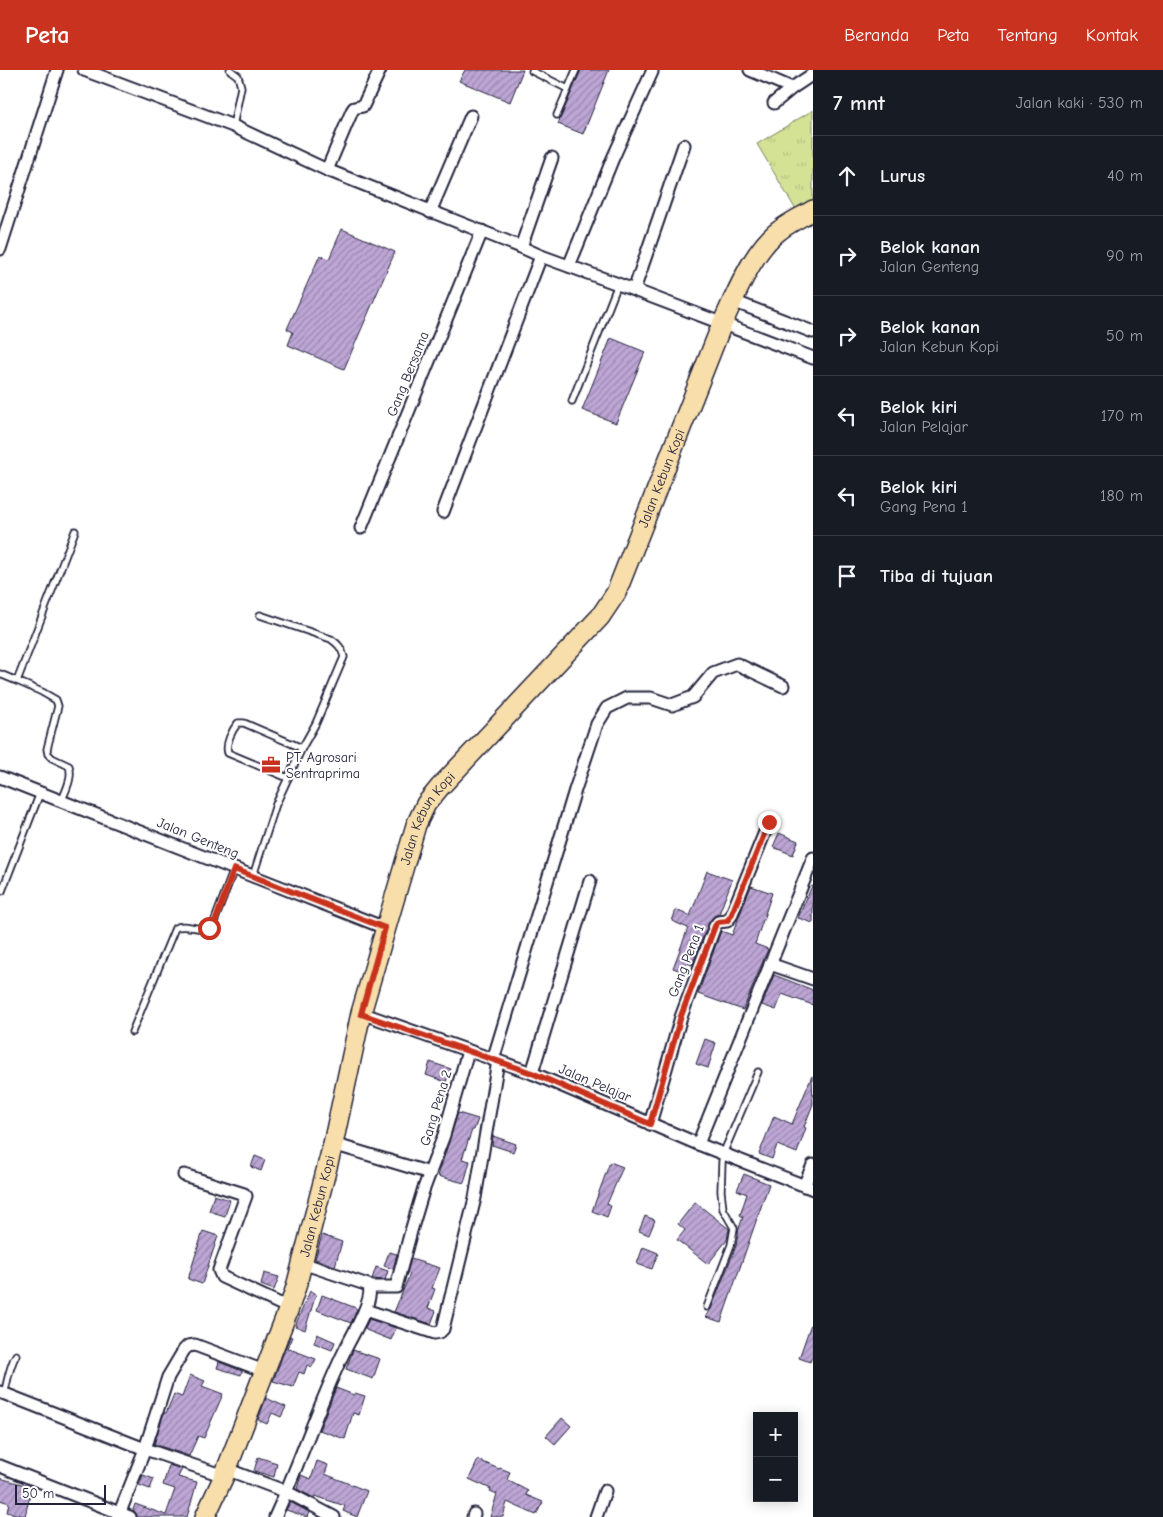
<!DOCTYPE html>
<html lang="id">
<meta charset="utf-8">
<style>
:root{--surface:#171b24;--page:#20242c;--text:#f1f3f6;--muted:#9ea1a6;--line:#363941;--accent:#c8321e}
body{margin:0;font-family:"Comic Neue",sans-serif;background:var(--page);color:var(--text)}
.controls{position:absolute;right:15px;bottom:15px;display:grid;overflow:hidden;border-radius:0px;box-shadow:0 2px 12px #0003}
.controls button{width:45px;height:45px;display:grid;place-items:center;padding:0;border:0;border-bottom:1px solid var(--line);background:var(--surface);color:var(--text);font:25px sans-serif}
.scale{position:absolute;left:15px;bottom:12px;width:91px;box-sizing:border-box;padding-left:5px;border:2px solid #22223b;border-top:0;font-size:14px;line-height:18px;white-space:nowrap;color:#22223b;-webkit-text-stroke:4px #fff;paint-order:stroke}
.stop{position:absolute;width:15px;height:15px;margin:-11px;border:4px solid #c8321e;border-radius:50%;background:#fff}
.stop.end{background:#c8321e;border-color:#fff;box-shadow:0 1px 5px #0008}
.list{margin:0;padding:0;list-style:none}
h2{display:flex;justify-content:space-between;align-items:center;height:65px;margin:0;padding:0 20px;font-size:21px}
h2 small{font-size:16px;font-weight:400;color:var(--muted)}
.list li{display:grid;grid-template-columns:32px 1fr auto;gap:15px;align-items:center;box-sizing:border-box;height:80px;padding:0 20px;border-top:1px solid var(--line)}
.list b{display:block;font-size:19px;white-space:nowrap}
.list p{margin:0;font-size:16px;white-space:nowrap;color:var(--muted)}
.list em{font-size:16px;font-style:normal;color:var(--muted)}
.icon{flex:none;width:28px;height:28px;fill:none;stroke:currentColor;stroke-width:2;stroke-linecap:round;stroke-linejoin:round}
.map{position:relative;flex:none;width:813px;height:1447px;overflow:hidden}
header{display:flex;align-items:center;gap:30px;box-sizing:border-box;height:70px;padding:0 25px;background:var(--accent);color:#fff}
header strong{font-size:24px}
nav{display:flex;gap:28px;margin-inline-start:auto;font-size:18px}
main{display:flex}
aside{flex:1;background:var(--surface)}
.map>svg:first-child{display:block}
</style>
<header>
<strong>Peta</strong>
<nav><a>Beranda</a><a>Peta</a><a>Tentang</a><a>Kontak</a></nav>
</header>
<main>
<div class="map">
<svg width="813" height="1447" viewBox="0 0 813 1447">
<defs>
<pattern id="grass-tufts" width="24" height="20" patternUnits="userSpaceOnUse" patternTransform="scale(1.25)"><rect width="24" height="20" fill="#d4e296"/><path d="M3 7l-1-3M5 7V3M7 7l1-3M15 17l-1-3M17 17v-4M19 17l1-3" fill="none" stroke="#b6c282"/></pattern>
<pattern id="building-hatch" width="6" height="6" patternUnits="userSpaceOnUse" patternTransform="scale(1.25)"><rect width="6" height="6" fill="#bda6d5"/><path d="M-1 1l2-2M0 6l6-6M5 7l2-2" fill="none" stroke="#9987ae"/></pattern>
</defs>
<rect width="100%" height="100%" fill="#fff"/>
<filter id="ink" filterUnits="userSpaceOnUse"><feTurbulence type="fractalNoise" baseFrequency=".02" numOctaves="2"/><feDisplacementMap in="SourceGraphic" scale="10" xChannelSelector="R" yChannelSelector="G"/><feConvolveMatrix kernelMatrix="1 2 1 2 8 2 1 2 1" color-interpolation-filters="sRGB"/></filter>
<g filter="url(#ink)">
<polygon fill="url(#grass-tufts)" stroke="#7b8268" points="813,40 813,131 796,140 757,74"/>
<g fill="url(#building-hatch)" stroke="#22223b">
<polygon points="465,0 523,0 510,32 459,11"/>
<polygon points="581,0 609,0 583,64 558,54"/>
<polygon points="342,159 395,182 344,299 288,275 293,262 287,259 320,185 329,189"/>
<polygon points="611,268 645,282 616,353 582,340"/>
<polygon points="779,763 798,771 793,785 773,777"/>
<polygon points="707,801 732,810 719,844 714,846 709,852 692,895 687,893 684,902 673,898 688,858 672,851 676,840 690,846"/>
<polygon points="751,816 772,823 755,874 768,879 743,940 698,924 721,861 732,865"/>
<polygon points="812,816 813,816 813,853 798,848"/>
<polygon points="774,905 813,920 813,935 782,924 776,940 762,935"/>
<polygon points="705,969 716,973 708,998 696,994"/>
<polygon points="430,992 451,999 446,1012 426,1005"/>
<polygon points="812,1006 813,1034 804,1057 806,1058 797,1083 777,1075 772,1089 759,1084 774,1046 792,1054"/>
<polygon points="458,1043 478,1049 474,1060 472,1060 462,1089 470,1091 464,1113 438,1106"/>
<polygon points="493,1066 516,1074 513,1082 492,1075"/>
<polygon points="255,1086 265,1090 261,1101 251,1097"/>
<polygon points="610,1092 623,1097 607,1134 611,1136 607,1147 592,1141"/>
<polygon points="744,1104 769,1114 721,1252 706,1247 711,1239 736,1176 739,1158 743,1147 740,1145 747,1124 737,1120"/>
<polygon points="214,1125 230,1130 225,1146 209,1141"/>
<polygon points="695,1132 729,1159 727,1170 708,1194 677,1170 685,1160 678,1154"/>
<polygon points="645,1146 655,1150 649,1165 639,1161"/>
<polygon points="203,1161 218,1166 202,1214 188,1209"/>
<polygon points="322,1165 342,1172 335,1196 315,1189"/>
<polygon points="643,1177 658,1183 652,1199 637,1194"/>
<polygon points="389,1182 397,1184 393,1199 384,1196"/>
<polygon points="411,1189 440,1198 432,1218 435,1219 428,1238 436,1241 431,1254 394,1242 410,1204 407,1203"/>
<polygon points="376,1197 388,1201 385,1210 372,1209"/>
<polygon points="264,1203 279,1207 274,1220 261,1215"/>
<polygon points="310,1221 316,1224 305,1260 295,1256"/>
<polygon points="322,1225 356,1238 357,1240 351,1253 317,1240"/>
<polygon points="369,1249 396,1258 391,1270 366,1260 365,1258"/>
<polygon points="811,1254 813,1254 813,1284 810,1292 799,1288"/>
<polygon points="317,1264 335,1272 332,1280 314,1273"/>
<polygon points="290,1266 292,1267 287,1278 316,1289 312,1297 307,1295 304,1304 299,1302 293,1317 273,1311"/>
<polygon points="353,1280 380,1289 373,1309 346,1299"/>
<polygon points="219,1292 242,1301 241,1305 217,1298"/>
<polygon points="190,1305 205,1311 202,1316 223,1324 204,1368 198,1366 189,1386 154,1374 164,1343 166,1343 174,1324 182,1327"/>
<polygon points="336,1318 354,1325 355,1323 365,1326 359,1345 353,1343 345,1369 319,1360"/>
<polygon points="266,1328 286,1337 281,1347 272,1343 267,1354 258,1350"/>
<polygon points="562,1348 571,1356 555,1374 546,1366"/>
<polygon points="258,1387 277,1393 274,1407 254,1401"/>
<polygon points="478,1390 499,1399 500,1398 510,1402 507,1410 528,1421 526,1425 543,1432 536,1445 507,1432 503,1447 490,1447 497,1424 490,1421 491,1419 469,1409"/>
<polygon points="317,1391 328,1395 325,1404 367,1421 357,1447 343,1441 345,1436 315,1426 314,1428 297,1419 301,1405 311,1409"/>
<polygon points="169,1395 182,1399 178,1407 197,1412 187,1447 137,1447 136,1443 133,1440 135,1434 166,1445 175,1419 163,1415"/>
<polygon points="143,1405 154,1409 150,1419 139,1415"/>
<polygon points="0,1408 32,1417 25,1446 7,1442 9,1433 0,1430"/>
<polygon points="290,1432 309,1442 307,1447 286,1440"/>
</g>
<g fill="none" stroke-linecap="round" stroke-linejoin="round">
<g stroke="#22223b" stroke-width="9">
<g id="lane">
<polyline points="230,0 238,6 241,17 233,56"/>
<polyline points="532,1 568,19"/>
<polyline points="557,45 576,0"/>
<polyline points="572,331 618,214"/>
<polyline points="0,604 17,611"/>
<path d="M288 708 228 683C225 674 232 660 238 653H244L302 678"/>
<path d="M62 730C66 720 73 707 69 696L52 688 48 684 47 679 58 636 56 630 42 622 17 611 75 461"/>
<path d="M253 806 276 734 302 678 316 653 344 587C342 578 338 574 331 569L260 545"/>
<polyline points="2,821 40,723"/>
<path d="M132 962 175 858C187 852 201 864 213 855L234 799"/>
<polyline points="707,1237 731,1175 734,1158 723,1139 721,1121 722,1092 723,1084 758,1002"/>
<path d="M4 1324C8 1310 9 1297 16 1285"/>
</g>
</g>
<g stroke="#22223b" stroke-width="15">
<g id="street">
<polyline points="84,0 233,56 327,100 521,177 541,186 618,214 813,288"/>
<polyline points="750,0 792,18"/>
<polyline points="774,33 792,18 813,4"/>
<polyline points="327,100 352,41 354,38 363,36 380,0"/>
<polyline points="430,142 471,46"/>
<polyline points="521,177 552,88"/>
<polyline points="0,179 57,0"/>
<polyline points="569,196 613,88 652,2"/>
<polyline points="634,220 684,75"/>
<polyline points="733,231 813,262"/>
<polyline points="443,442 541,186"/>
<polyline points="361,458 482,161"/>
<polyline points="0,707 385,858"/>
<polyline points="770,894 813,909"/>
<polyline points="361,943 532,1003 698,1074 813,1119"/>
<polyline points="493,990 575,720 597,654 607,638 627,628 651,628 672,635 693,627 713,603 737,594 783,616"/>
<polyline points="532,1003 590,811"/>
<polyline points="650,1054 681,947 715,856 718,852 727,851 731,846 769,752"/>
<polyline points="333,1074 430,1103"/>
<polyline points="698,1074 813,788"/>
<polyline points="184,1105 244,1124 246,1126 219,1200 222,1207 289,1238"/>
<polyline points="804,1116 813,1095"/>
<polyline points="370,1217 396,1217 411,1161 423,1121 444,1065 468,981"/>
<polyline points="365,1240 435,1263 440,1262 443,1259 475,1128 498,991"/>
<polyline points="0,1322 145,1379 224,1406"/>
<polyline points="0,1396 130,1447"/>
<polyline points="226,1399 287,1422 334,1447"/>
<polyline points="118,1447 145,1379 168,1307 184,1280 188,1276 195,1275 264,1301"/>
<path d="M275 1447C301 1391 319 1332 346 1278 352 1265 376 1227 368 1215L302 1193"/>
<polyline points="473,1447 474,1444"/>
<polyline points="596,1447 605,1421"/>
</g>
</g>
<g stroke="#22223b" stroke-width="22">
<g id="primary">
<path id="s1" d="M205 1447 224 1406 289 1238 296 1217 333 1074 361 943 416 755 426 734 440 717 600 547 616 523 722 254C736 225 753 179 780 160 790 152 802 147 813 140"/>
</g>
</g>
<use href="#lane" stroke="#fff" stroke-width="5.5"/>
<use href="#street" stroke="#fff" stroke-width="11"/>
<use href="#primary" stroke="#f8deab" stroke-width="19"/>
</g>
</g>
<g fill="none" stroke-linecap="round" stroke-linejoin="round" filter="url(#ink)">
<polyline stroke="#c8321e" stroke-width="6" points="209,858 215,852 234,799 385,858 361,944 532,1003 650,1054 681,946 715,856 718,852 727,851 731,846 769,752"/>
</g>
<defs>
<g id="office-bare" transform="scale(1.5)"><path d="M-6-3h4V-5.5h4V-3h4V5H-6ZM-1-4.5V-3h2v-1.5ZM-6 0V1H6V0Z" fill="#c8321e" stroke="#fff" stroke-width="2.5" paint-order="stroke"/></g>
</defs>
<g fill-rule="evenodd">
<use href="#office-bare" x="271" y="695"/>
</g>
<g text-anchor="middle" dominant-baseline="central" stroke-width="4" stroke-linejoin="round" paint-order="stroke">
<g font-size="14" fill="#22223b" stroke="#fff">
<text transform="translate(408 304) rotate(-68)">Gang Bersama</text>
<text stroke="none"><textPath href="#s1" startOffset="1156">Jalan Kebun Kopi</textPath></text>
<text stroke="none"><textPath href="#s1" startOffset="736">Jalan Kebun Kopi</textPath></text>
<text transform="translate(198 768) rotate(22)">Jalan Genteng</text>
<text transform="translate(686 891) rotate(-69)">Gang Pena 1</text>
<text transform="translate(595 1013) rotate(23)">Jalan Pelajar</text>
<text transform="translate(436 1038) rotate(-73)">Gang Pena 2</text>
<text stroke="none"><textPath href="#s1" startOffset="331">Jalan Kebun Kopi</textPath></text>
</g>
<g font-size="14" fill="#22223b" stroke="#fff" text-anchor="start">
<text x="286" y="687">PT. Agrosari<tspan x="286" dy="16">Sentraprima</tspan></text>
</g>
</g>
</svg>
<div class="controls">
<button>+</button>
<button>−</button>
</div>
<div class="scale">50 m</div>
<div class="stop" style="left:209px;top:858px"></div>
<div class="stop end" style="left:769px;top:752px"></div>
</div>
<aside>
<h2>7 mnt<small>Jalan kaki · 530 m</small></h2>
<ul class="list">
<li><svg class="icon" aria-label="ahead" viewBox="0 0 24 24"><path d="M12 20V5M6 11l6-6 6 6"/></svg><div><b>Lurus</b></div><em>40 m</em></li>
<li><svg class="icon" aria-label="right" viewBox="0 0 24 24"><path d="M7 20v-9h11M14 6l5 5-5 5"/></svg><div><b>Belok kanan</b><p>Jalan Genteng</p></div><em>90 m</em></li>
<li><svg class="icon" aria-label="right" viewBox="0 0 24 24"><path d="M7 20v-9h11M14 6l5 5-5 5"/></svg><div><b>Belok kanan</b><p>Jalan Kebun Kopi</p></div><em>50 m</em></li>
<li><svg class="icon" aria-label="left" viewBox="0 0 24 24"><path d="M17 20v-9H6M10 6l-5 5 5 5"/></svg><div><b>Belok kiri</b><p>Jalan Pelajar</p></div><em>170 m</em></li>
<li><svg class="icon" aria-label="left" viewBox="0 0 24 24"><path d="M17 20v-9H6M10 6l-5 5 5 5"/></svg><div><b>Belok kiri</b><p>Gang Pena 1</p></div><em>180 m</em></li>
<li><svg class="icon" aria-label="arrive" viewBox="0 0 24 24"><path d="M6 21V4h12l-3 4 3 4H6"/></svg><div><b>Tiba di tujuan</b></div></li>
</ul>
</aside>
</main>
